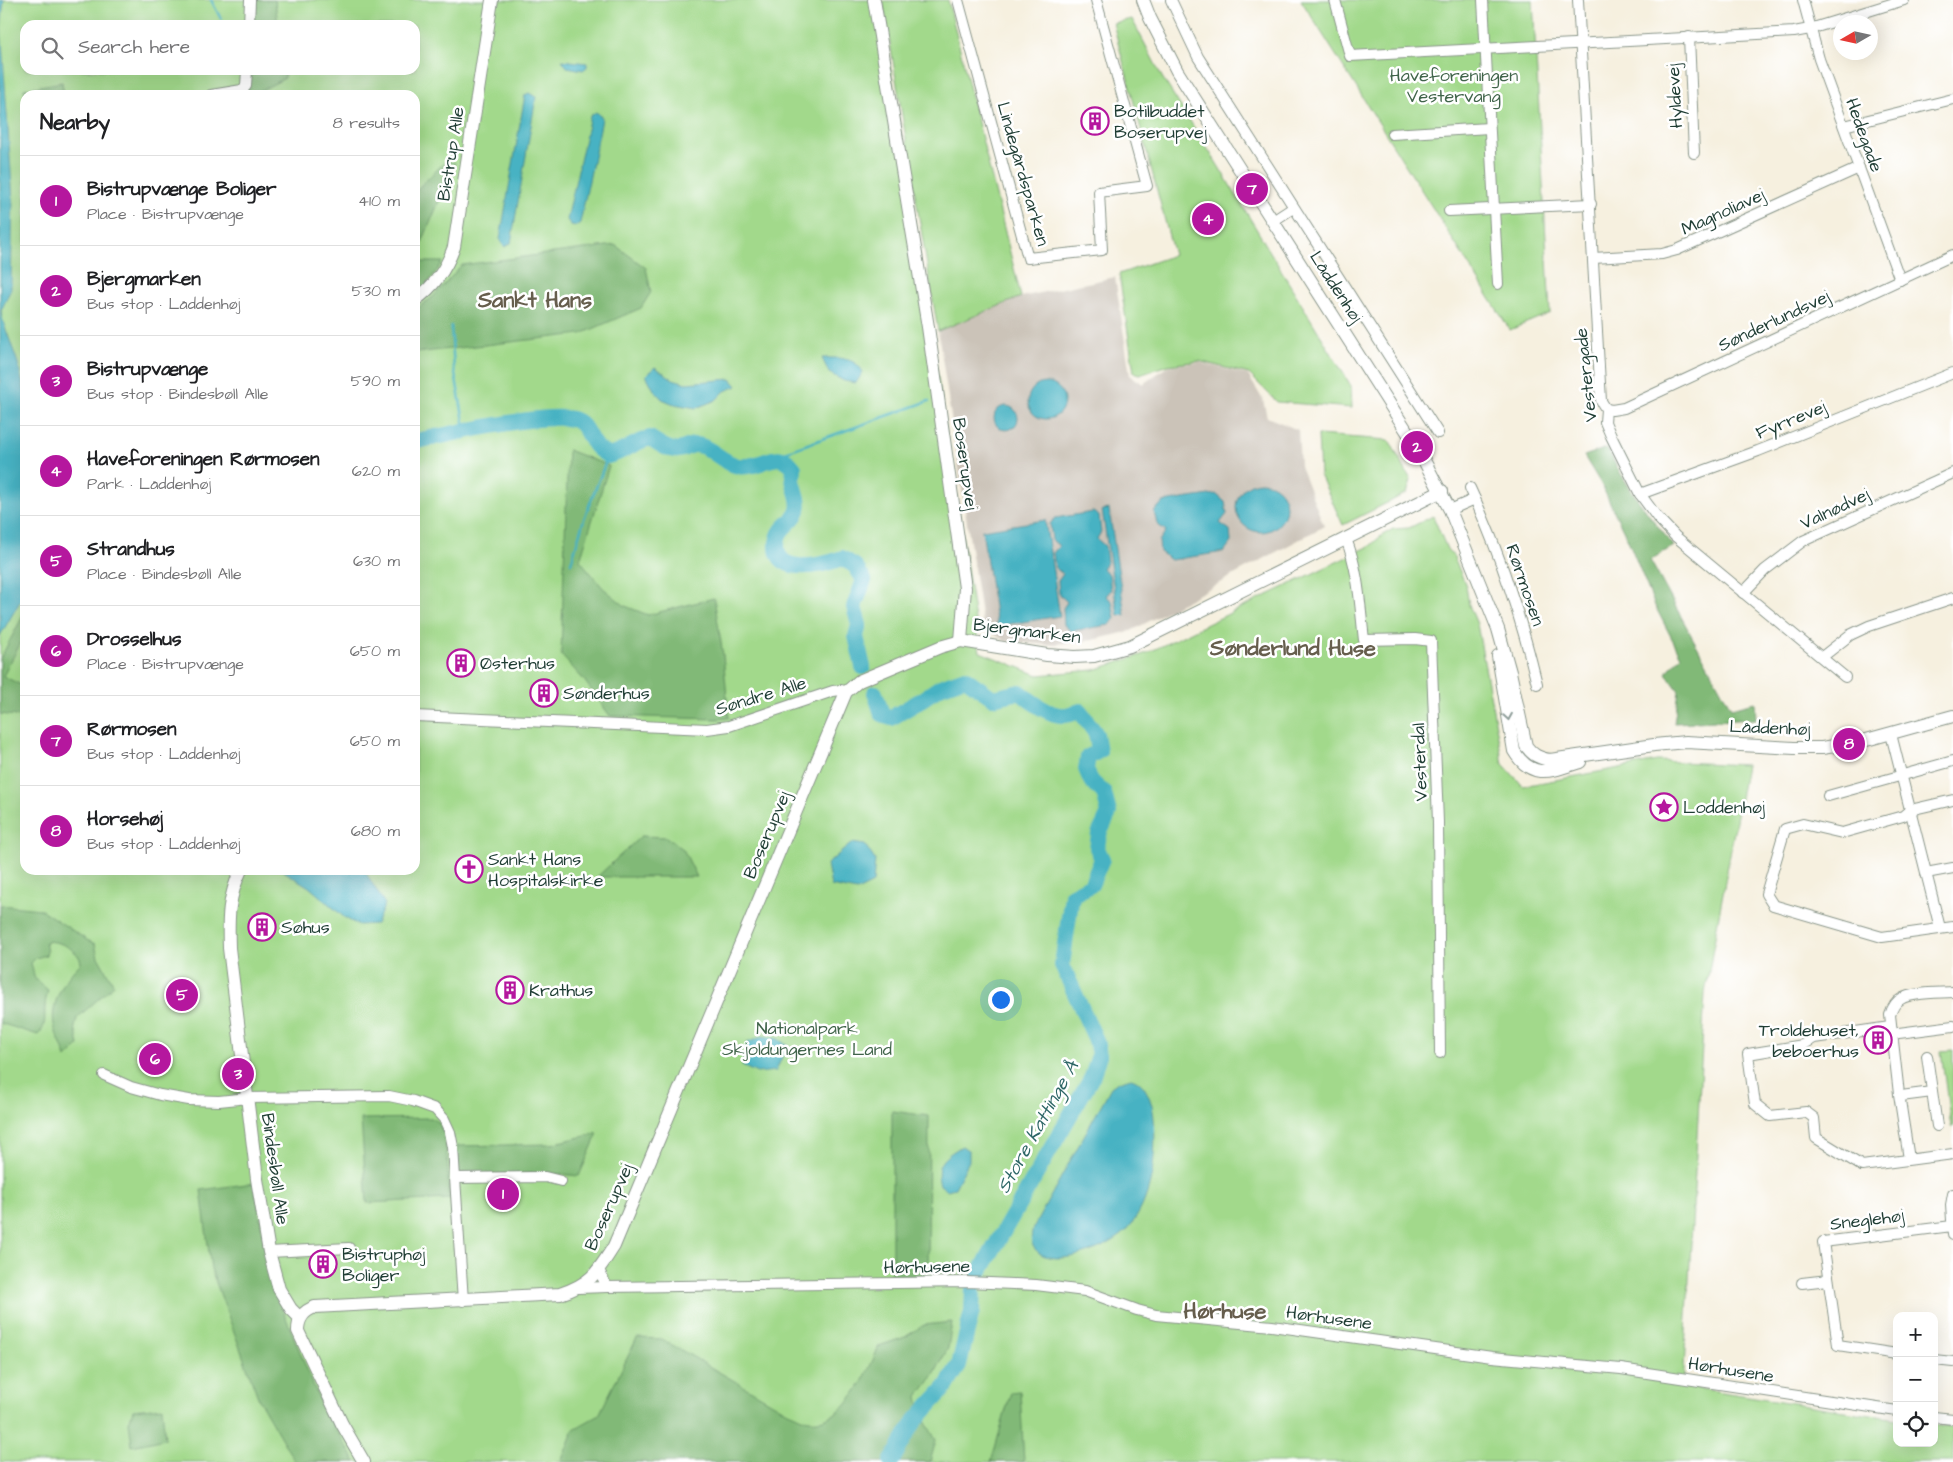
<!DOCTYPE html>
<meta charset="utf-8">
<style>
:root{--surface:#fff;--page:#f2f2f2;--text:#202124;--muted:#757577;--line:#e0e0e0;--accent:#b5179e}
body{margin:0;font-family:"Architects Daughter",sans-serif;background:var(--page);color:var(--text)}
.controls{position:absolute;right:15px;bottom:15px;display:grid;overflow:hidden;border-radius:10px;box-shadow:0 5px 20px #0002}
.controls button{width:45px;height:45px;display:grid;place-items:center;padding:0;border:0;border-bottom:1px solid var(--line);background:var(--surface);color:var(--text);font:25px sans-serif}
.compass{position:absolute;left:1833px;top:15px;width:45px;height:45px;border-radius:50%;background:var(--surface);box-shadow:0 5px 20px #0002;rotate:261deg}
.you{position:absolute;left:1000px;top:999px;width:18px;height:18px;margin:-12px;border:4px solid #fff;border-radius:50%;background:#1a73e8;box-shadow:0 0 0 8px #1a73e833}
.badge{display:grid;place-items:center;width:32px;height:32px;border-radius:50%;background:var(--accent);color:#fff;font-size:16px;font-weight:700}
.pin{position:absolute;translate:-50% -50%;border:2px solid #fff;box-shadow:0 1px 5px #0006}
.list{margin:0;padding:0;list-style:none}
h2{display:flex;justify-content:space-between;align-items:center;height:65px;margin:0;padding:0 20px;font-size:21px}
h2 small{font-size:16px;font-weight:400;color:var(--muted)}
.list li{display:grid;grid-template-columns:32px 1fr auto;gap:15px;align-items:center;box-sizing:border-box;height:90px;padding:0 20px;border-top:1px solid var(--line)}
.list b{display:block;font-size:19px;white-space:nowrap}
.list p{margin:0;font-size:16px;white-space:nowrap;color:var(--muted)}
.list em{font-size:16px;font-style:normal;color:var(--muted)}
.icon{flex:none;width:28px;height:28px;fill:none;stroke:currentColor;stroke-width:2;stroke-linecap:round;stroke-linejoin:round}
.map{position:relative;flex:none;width:1953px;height:1462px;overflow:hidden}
.search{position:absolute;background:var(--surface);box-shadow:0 5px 20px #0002;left:20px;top:20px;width:400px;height:55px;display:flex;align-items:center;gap:12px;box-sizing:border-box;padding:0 18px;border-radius:15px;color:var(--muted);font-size:19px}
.panel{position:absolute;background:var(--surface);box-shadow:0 5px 20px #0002;left:20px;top:90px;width:400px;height:785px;border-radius:15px}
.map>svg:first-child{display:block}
</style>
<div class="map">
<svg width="1953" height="1462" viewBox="0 0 1953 1462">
<rect width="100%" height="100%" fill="#fff"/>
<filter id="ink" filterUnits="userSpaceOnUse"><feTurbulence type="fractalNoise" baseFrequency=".02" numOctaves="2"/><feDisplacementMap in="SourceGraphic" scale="10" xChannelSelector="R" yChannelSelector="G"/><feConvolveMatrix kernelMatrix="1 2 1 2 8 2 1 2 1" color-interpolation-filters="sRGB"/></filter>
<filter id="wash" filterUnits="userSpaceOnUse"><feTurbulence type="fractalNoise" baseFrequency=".0096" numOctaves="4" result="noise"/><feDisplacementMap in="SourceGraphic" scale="20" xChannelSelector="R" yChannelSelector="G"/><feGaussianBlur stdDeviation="1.12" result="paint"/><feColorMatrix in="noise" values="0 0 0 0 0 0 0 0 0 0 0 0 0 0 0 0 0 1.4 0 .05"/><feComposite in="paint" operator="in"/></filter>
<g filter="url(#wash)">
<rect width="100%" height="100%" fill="#f6f0df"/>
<polygon fill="#cbc3b8" points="1115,277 1130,375 1143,384 1168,366 1199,362 1248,375 1263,400 1267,417 1298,430 1300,466 1324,526 1131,631 1093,640 1047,645 1006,641 983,628 938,331 1021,297"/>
<g fill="#a2d98b" stroke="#608b60" fill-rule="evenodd">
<path d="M0 0H880L980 652 1038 675 1094 670 1147 653 1370 546 1381 536 1393 529 1409 528 1433 516 1447 549 1454 557 1466 586 1469 605 1477 624 1503 764 1523 786 1657 761 1746 765 1705 993 1683 1386 1897 1419V1443H1934V1425L1953 1428V1462H0ZM25 25H415V70H25ZM25 95H415V870H25Z"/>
<polygon points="948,0 1021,297 938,331 883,1"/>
<polygon points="1301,0 1533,0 1550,313 1510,330"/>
<polygon points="1132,19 1162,77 1216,162 1351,386 1352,408 1277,402 1249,374 1199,361 1168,365 1140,374 1134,372 1119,274 1174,255 1113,23"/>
<polygon points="1318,435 1389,440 1411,480 1407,493 1343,525 1320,475"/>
<polygon points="1953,1050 1953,1127 1951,1127 1941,1051"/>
</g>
<g fill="#81b977" stroke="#507b56">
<polygon points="253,0 275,0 278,25 251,25"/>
<polygon points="249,70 284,70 285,78 260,91 248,93"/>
<polygon points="62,82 64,95 25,95 24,89"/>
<polygon points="446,161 455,163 415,259 415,191"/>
<polygon points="615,245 646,268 651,292 641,308 581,334 415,353 415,310 433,297 462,265"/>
<polygon points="415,262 443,262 424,288 415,294"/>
<path d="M1607 448C1624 484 1649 516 1674 546L1650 560 1731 708 1755 702 1756 719 1674 723 1679 691 1666 673 1681 656 1655 606 1628 540 1601 484 1584 456Z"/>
<polygon points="568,450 609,466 580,560 603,588 625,606 648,615 714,598 723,655 729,718 717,719 610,716 584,680 561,655"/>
<polygon points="25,612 25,635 3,676 25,687 25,717 0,714 0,659"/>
<polygon points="641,836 666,837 683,849 697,877 597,877"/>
<path d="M0 905 40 909 87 940 95 944 98 957 114 985 77 1018 75 1027 79 1045 66 1058C63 1047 56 1036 54 1025 50 1002 65 978 81 963 80 950 57 939 45 942L47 952 46 955 36 958 31 963 35 979 48 990C47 995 45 1001 45 1007 44 1018 47 1026 38 1035L0 1023Z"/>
<polygon points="892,1111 929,1116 928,1278 890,1280 892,1267"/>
<path d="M431 1118C433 1119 436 1120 438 1122 449 1134 448 1183 449 1199L367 1203 361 1119Z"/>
<polygon points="598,1133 579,1176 548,1173 459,1175 457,1146 551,1144"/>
<polygon points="254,1183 268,1265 282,1308 321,1404 356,1462 295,1462 259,1400 211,1269 201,1190"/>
<path d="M952 1322 948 1348 934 1375 918 1396 921 1414 936 1440 930 1462H561L574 1429 599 1415 637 1338 662 1339 788 1412C794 1414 802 1419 809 1420 846 1425 868 1372 879 1346L905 1337 924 1325Z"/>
<polygon points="1020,1391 1024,1462 991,1462 1011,1392"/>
<polygon points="162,1407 165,1439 132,1446 129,1422 133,1410"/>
</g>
<g fill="#46b2c3" stroke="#32787c">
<polygon points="0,0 4,0 1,28 13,200 11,289 1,311 3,321 18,363 25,394 25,593 0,636"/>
<polygon points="562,60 587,63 587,67 583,70 567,67"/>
<polygon points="529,93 536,97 511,243 505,247 500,239 525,95"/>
<polygon points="596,112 602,117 601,124 580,223 576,226 571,225 567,220 590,116"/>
<path d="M822 358C838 358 854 356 863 372L856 383 844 381 829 373Z"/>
<polygon points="655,367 673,379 686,383 731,379 737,386 725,391 716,400 696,408 674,404 662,399 654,390 646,375"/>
<circle cx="1046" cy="401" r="18"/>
<circle cx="1006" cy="418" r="12"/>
<circle cx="1261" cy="507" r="25"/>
<polygon points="1216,494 1225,502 1227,514 1220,523 1230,530 1231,542 1224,552 1171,560 1160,552 1159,541 1166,531 1157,524 1154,512 1163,502"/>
<polygon points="1109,509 1125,615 1118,616 1102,510"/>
<polygon points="1093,512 1099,516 1101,532 1097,539 1105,546 1107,562 1102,568 1109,574 1111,590 1106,596 1112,601 1115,618 1110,625 1071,631 1064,625 1063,608 1067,602 1059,594 1058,581 1063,574 1055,568 1053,553 1059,546 1052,540 1050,524 1055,518"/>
<polygon points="1045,520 1060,616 997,626 982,530"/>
<polygon points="852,843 865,845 875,860 873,883 857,891 831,886 827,864"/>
<polygon points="282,870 364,870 385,904 376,924 358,925 345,918 309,887"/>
<polygon points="763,1036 778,1039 787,1045 776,1071 757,1073 742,1066 747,1043"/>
<path d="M1131 1078C1147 1082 1153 1105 1154 1119 1157 1156 1152 1203 1126 1231 1110 1248 1052 1271 1035 1249 1030 1243 1031 1236 1033 1228L1111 1087 1118 1082Z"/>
<path d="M962 1146 969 1151V1161L955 1188 947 1190 940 1185C934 1163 944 1157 962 1146Z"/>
</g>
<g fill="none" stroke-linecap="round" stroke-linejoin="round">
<g stroke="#46b2c3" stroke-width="2.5">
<polyline points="211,0 221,19"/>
<polyline points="451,326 454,368 466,432"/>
<polyline points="780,457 788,451 929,401"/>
<polyline points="571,563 584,519 608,456"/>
</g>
<g stroke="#46b2c3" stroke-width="16">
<path d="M415 441C445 436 551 410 575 420 586 424 588 438 596 447 599 450 604 453 608 456 625 452 634 442 650 438 658 443 669 452 679 450 688 448 691 443 701 446 712 449 724 463 738 466 763 470 777 445 794 468 794 472 793 476 793 479 794 489 801 500 798 510 794 523 781 525 778 538 769 577 821 567 842 558L855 566 864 580 854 607 859 625 856 636 863 667"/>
<path d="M875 693 882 714 891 718 918 702 940 687 965 678 993 698 1020 692C1030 701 1051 717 1065 715 1070 715 1076 712 1080 711L1096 734 1099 751 1088 757 1086 769 1091 781 1104 793 1109 813 1099 834 1097 848 1102 859 1091 885 1072 895 1062 965 1096 1040 1099 1055 1092 1077 979 1274"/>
<polyline points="891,1462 915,1421 946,1387 959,1365 972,1311 973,1288"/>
</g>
</g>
</g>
<g filter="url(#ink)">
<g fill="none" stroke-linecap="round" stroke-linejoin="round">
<g stroke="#8a968a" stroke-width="12">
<g id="minor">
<polyline points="958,0 1028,258 1102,250 1099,192 1147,186 1096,0"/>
<polyline points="1171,0 1198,57 1438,433"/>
<polyline points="1335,0 1350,56 1794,32 1810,29 1904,0"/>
<polyline points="1483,0 1498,284"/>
<polyline points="1578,0 1601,401 1606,409 1605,422 1611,436 1640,494 1657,517 1675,536 1845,677"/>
<polyline points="1803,0 1819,59 1900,280"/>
<polyline points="249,25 250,0"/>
<polyline points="1689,37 1694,153"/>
<polyline points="211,95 242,90 246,86 247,70"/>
<polyline points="1844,126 1953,99"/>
<polyline points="1392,134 1489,128"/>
<polyline points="1449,211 1591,204"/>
<polyline points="1273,221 1293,208"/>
<polyline points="1593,258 1662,254 1677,250 1859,168"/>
<polyline points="1606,409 1612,410 1624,408 1953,255"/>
<path d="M1470 488C1499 551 1521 617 1537 684"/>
<polyline points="1640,494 1758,451 1953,373"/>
<polyline points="1450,510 1475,499"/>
<path d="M1346 539C1359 571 1360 607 1364 640L1415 639 1431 641 1438 822 1440 1053"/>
<polyline points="1743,593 1765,570 1803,541 1953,473"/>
<polyline points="1822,657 1850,635 1869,626 1953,598"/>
<polyline points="415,716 707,729 729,726 833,691 841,690 846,692"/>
<polyline points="1891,734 1940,928"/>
<polyline points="1828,796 1953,761"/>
<polyline points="1953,800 1910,810 1903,816 1842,833 1803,824 1785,829 1766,894 1773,905 1882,937 1953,927"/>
<polyline points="1926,873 1953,868"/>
<polyline points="1890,1027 1814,1038 1803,1045 1748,1054 1755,1104 1770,1116 1806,1112 1814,1118 1816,1138 1862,1166 1953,1154"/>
<polyline points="1891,1034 1953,1026"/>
<polyline points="1927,1056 1937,1126"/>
<polyline points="104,1075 131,1087 160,1095 189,1100 219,1101 248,1098 389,1096 413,1101 435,1109 444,1119 450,1132 453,1147 463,1301"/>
<polyline points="1901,1096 1932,1092"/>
<path d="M1909 1159 1899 1094 1890 1015C1892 1009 1895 1002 1901 999 1912 992 1939 993 1953 992"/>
<polyline points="455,1178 545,1177 561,1181"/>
<polyline points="1953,1194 1951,1205 1953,1235"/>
<polyline points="269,1252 349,1248"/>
<polyline points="599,1270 607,1287 967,1282 1036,1285 1085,1291 1137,1310 1156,1315 1272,1326 1492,1357 1621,1369 1897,1411"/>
<polyline points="1802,1283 1828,1280"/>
<polyline points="578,1288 607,1287"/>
<polyline points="1897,1354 1838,1345 1823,1242 1952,1226"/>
<polyline points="1934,1360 1953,1362"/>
<polyline points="1934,1417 1953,1419"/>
</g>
</g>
<g stroke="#8a968a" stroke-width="14">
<g id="tertiary">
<polyline points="874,0 928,327 965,588 961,641"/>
<path d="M1143 0 1150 18 1177 71 1417 447 1450 510 1498 629 1510 672 1526 746C1533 755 1538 758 1550 760L1654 745 1686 742 1794 748H1822L1859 742 1953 716"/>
<path d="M415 300C435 286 446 269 454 247L492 0"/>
<path d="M1498 656 1514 751C1532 781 1551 771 1580 762"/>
<path d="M241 870C228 897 228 918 229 948L257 1179 269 1252 279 1289 291 1309 300 1318"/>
<path d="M364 1462 342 1424 298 1331C298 1319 303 1311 315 1307L560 1294C591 1284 597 1273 614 1246L846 692 859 681 940 647 961 641 1047 655 1075 657 1094 656 1130 646 1442 491"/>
</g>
</g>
<use href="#minor" stroke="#fff" stroke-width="10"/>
<use href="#tertiary" stroke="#fff" stroke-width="12"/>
</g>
<defs><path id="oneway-chevron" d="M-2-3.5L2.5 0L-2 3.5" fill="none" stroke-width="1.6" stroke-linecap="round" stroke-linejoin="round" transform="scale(1.25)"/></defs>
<use stroke="#8f9e9a" href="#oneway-chevron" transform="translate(1508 717) rotate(81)"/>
</g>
<defs>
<g id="building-ring" transform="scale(1.4375)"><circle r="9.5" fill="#fff" stroke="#b5179e" stroke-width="1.5"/><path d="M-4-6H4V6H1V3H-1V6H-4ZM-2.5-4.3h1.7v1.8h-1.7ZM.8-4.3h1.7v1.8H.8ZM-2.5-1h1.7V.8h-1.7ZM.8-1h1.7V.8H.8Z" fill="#b5179e"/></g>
<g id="sight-ring" transform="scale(1.4375)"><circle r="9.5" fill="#fff" stroke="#b5179e" stroke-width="1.5"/><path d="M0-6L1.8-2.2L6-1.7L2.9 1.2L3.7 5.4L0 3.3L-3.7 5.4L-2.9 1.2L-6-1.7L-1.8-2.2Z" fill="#b5179e"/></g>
<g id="church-ring" transform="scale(1.4375)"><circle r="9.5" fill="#fff" stroke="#b5179e" stroke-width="1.5"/><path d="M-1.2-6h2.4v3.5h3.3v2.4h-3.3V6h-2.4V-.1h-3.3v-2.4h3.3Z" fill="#b5179e"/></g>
</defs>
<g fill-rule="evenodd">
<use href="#building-ring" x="1095" y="121"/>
<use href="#building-ring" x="461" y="663"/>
<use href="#building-ring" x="544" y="693"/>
<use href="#sight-ring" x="1664" y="807"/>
<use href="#church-ring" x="469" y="869"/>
<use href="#building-ring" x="262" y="927"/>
<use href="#building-ring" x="510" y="990"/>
<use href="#building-ring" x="1878" y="1040"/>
<use href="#building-ring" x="323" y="1264"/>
</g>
<g text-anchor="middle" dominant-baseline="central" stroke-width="5" stroke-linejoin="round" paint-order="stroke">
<g font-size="18" fill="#40644a" stroke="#fff">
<text x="1454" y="75">Haveforeningen<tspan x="1454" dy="21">Vestervang</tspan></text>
<text x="807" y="1028">Nationalpark<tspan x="807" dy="21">Skjoldungernes Land</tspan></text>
</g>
<g font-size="18" fill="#1f3d34" stroke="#fff">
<text transform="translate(1675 96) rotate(-93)">Hyldevej</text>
<text transform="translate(1864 135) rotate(70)">Hedegade</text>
<text transform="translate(451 154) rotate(-81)">Bistrup Alle</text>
<text transform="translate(1023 174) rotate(74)">Lindegårdsparken</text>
<text transform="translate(1723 212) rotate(-24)">Magnoliavej</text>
<text transform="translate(1336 287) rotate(57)">Låddenhøj</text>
<text transform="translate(1774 321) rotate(-25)">Sønderlundsvej</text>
<text transform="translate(1586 375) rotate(-96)">Vestergade</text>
<text transform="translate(1791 420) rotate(-22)">Fyrrevej</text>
<text transform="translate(965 464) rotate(82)">Boserupvej</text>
<text transform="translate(1835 509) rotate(-25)">Valnødvej</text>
<text transform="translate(1525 585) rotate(71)">Rørmosen</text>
<text transform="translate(1027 631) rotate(7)">Bjergmarken</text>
<text transform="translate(761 696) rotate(-17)">Søndre Alle</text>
<text transform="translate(1770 728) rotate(2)">Låddenhøj</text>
<text transform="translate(1420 762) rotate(-92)">Vesterdal</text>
<text transform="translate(767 835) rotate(-67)">Boserupvej</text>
<text transform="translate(275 1169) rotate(82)">Bindesbøll Alle</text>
<text transform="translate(609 1207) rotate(-66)">Boserupvej</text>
<text transform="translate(1867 1220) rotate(-7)">Sneglehøj</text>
<text transform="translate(927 1267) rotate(-1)">Hørhusene</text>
<text transform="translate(1329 1318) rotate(8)">Hørhusene</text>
<text transform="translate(1731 1370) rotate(9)">Hørhusene</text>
</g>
<g font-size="18" fill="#1f3d34" stroke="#fff" text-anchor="start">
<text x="1114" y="111">Botilbuddet<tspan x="1114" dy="21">Boserupvej</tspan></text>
<text x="480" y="663">Østerhus</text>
<text x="563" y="693">Sønderhus</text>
<text x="1683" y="807">Loddenhøj</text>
<text x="488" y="859">Sankt Hans<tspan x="488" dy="21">Hospitalskirke</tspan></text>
<text x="281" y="927">Søhus</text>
<text x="529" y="990">Krathus</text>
<text x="1859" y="1030" text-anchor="end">Troldehuset,<tspan x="1859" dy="21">beboerhus</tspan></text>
<text x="342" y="1254">Bistruphøj<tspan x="342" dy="21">Boliger</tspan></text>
</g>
<g font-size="19" font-style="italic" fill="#2d6666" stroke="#fff">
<text transform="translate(1038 1127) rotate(-61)">Store Kattinge Å</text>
</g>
<g font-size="22" font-weight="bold" fill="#665e4d" stroke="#fff">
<text x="535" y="300">Sankt Hans</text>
<text x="1293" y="648">Sønderlund Huse</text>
<text x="1225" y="1311">Hørhuse</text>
</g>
</g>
</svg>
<div class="controls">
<button>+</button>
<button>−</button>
<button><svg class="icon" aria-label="locate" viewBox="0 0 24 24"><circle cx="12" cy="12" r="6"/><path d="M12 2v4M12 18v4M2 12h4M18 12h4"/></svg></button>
</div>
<svg class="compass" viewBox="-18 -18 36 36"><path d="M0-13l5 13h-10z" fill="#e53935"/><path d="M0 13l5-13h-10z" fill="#757577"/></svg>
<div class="you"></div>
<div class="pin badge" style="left:503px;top:1194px">1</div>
<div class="pin badge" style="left:1417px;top:447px">2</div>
<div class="pin badge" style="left:238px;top:1074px">3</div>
<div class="pin badge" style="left:1208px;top:219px">4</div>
<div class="pin badge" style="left:182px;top:995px">5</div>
<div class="pin badge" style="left:155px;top:1059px">6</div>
<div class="pin badge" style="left:1252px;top:189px">7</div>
<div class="pin badge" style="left:1849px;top:744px">8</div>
<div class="search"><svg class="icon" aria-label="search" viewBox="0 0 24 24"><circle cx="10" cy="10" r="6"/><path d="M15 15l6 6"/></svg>Search here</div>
<section class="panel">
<h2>Nearby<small>8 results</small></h2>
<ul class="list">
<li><span class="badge">1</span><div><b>Bistrupvænge Boliger</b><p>Place · Bistrupvænge</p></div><em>410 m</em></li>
<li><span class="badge">2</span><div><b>Bjergmarken</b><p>Bus stop · Låddenhøj</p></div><em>530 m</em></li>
<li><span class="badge">3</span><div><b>Bistrupvænge</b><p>Bus stop · Bindesbøll Alle</p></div><em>590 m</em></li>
<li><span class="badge">4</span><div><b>Haveforeningen Rørmosen</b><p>Park · Låddenhøj</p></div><em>620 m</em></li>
<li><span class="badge">5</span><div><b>Strandhus</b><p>Place · Bindesbøll Alle</p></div><em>630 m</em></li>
<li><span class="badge">6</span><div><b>Drosselhus</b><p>Place · Bistrupvænge</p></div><em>650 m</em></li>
<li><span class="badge">7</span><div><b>Rørmosen</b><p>Bus stop · Låddenhøj</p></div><em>650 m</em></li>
<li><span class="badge">8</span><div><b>Horsehøj</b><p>Bus stop · Låddenhøj</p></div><em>680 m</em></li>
</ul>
</section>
</div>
